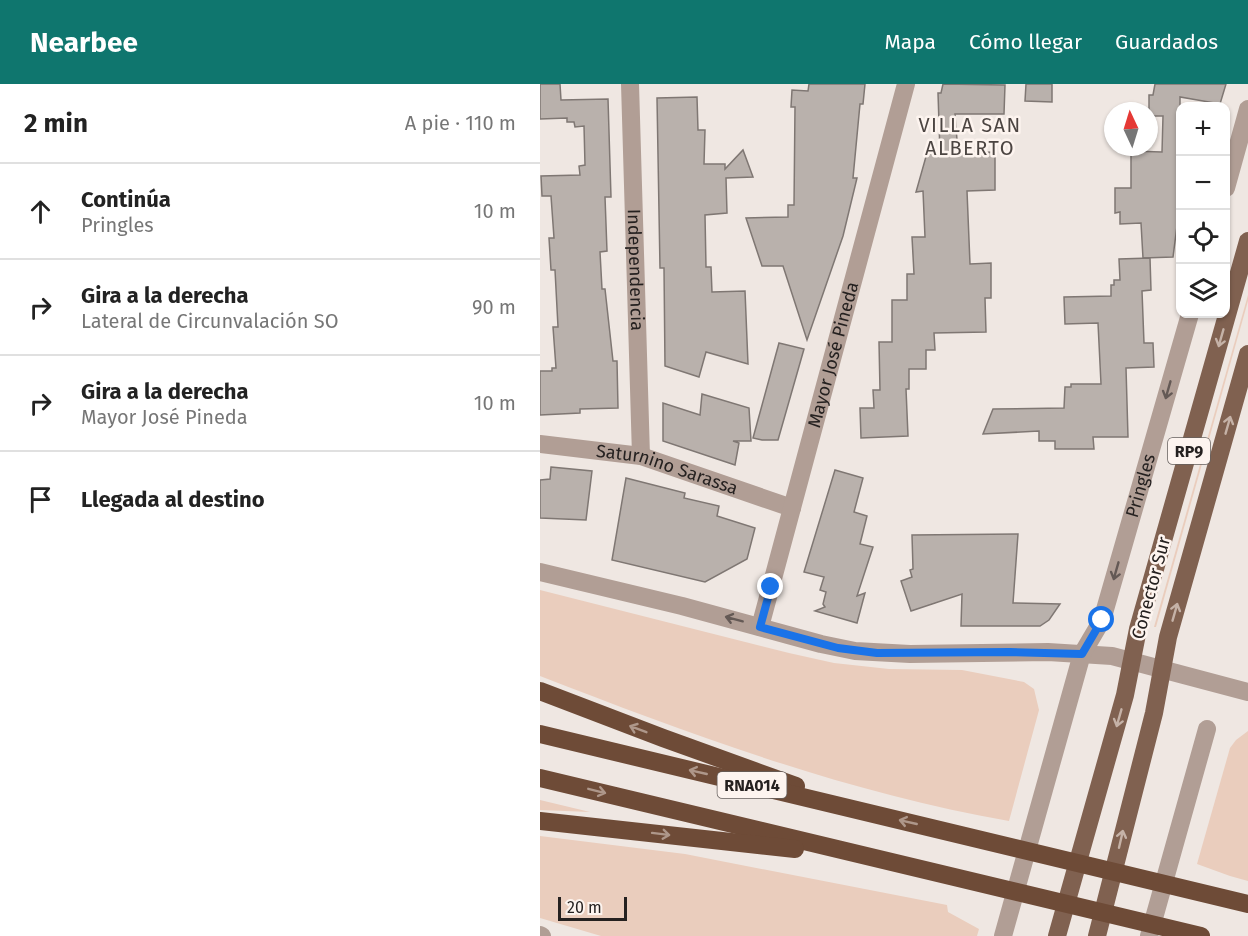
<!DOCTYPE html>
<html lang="es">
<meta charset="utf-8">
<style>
:root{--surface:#fff;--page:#f6f6f6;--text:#222;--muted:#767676;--line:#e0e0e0;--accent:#0f766e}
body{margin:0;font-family:"Fira Sans",sans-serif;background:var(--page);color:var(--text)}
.controls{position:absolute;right:18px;top:18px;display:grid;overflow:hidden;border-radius:12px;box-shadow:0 2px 4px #0004}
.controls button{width:54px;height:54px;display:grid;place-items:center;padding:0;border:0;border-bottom:2px solid var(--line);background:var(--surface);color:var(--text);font:30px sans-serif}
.compass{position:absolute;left:564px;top:18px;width:54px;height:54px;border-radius:50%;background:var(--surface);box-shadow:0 2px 4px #0004;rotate:356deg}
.scale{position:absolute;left:18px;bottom:15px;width:69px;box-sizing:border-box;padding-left:6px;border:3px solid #252120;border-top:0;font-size:16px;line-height:21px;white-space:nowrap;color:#252120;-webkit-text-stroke:4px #fdf4ef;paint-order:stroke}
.stop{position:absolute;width:18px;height:18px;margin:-14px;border:4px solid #1a73e8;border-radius:50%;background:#fff}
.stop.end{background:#1a73e8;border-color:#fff;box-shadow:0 2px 6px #0008}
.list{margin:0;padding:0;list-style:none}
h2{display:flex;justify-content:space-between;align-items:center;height:78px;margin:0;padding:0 24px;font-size:26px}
h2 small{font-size:20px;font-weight:400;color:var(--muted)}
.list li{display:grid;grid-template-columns:39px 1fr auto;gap:18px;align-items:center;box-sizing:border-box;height:96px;padding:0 24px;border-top:2px solid var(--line)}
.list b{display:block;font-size:22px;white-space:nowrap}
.list p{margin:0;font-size:20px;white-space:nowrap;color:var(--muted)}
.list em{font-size:20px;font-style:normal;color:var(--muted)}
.icon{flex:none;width:33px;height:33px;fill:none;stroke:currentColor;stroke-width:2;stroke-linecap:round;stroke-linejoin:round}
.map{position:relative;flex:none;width:708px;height:852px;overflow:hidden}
header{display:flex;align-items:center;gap:36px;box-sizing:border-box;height:84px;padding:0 30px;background:var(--accent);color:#fff}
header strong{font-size:28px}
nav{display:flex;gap:33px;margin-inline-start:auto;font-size:21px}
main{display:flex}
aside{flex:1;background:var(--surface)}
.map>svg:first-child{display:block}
</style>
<header>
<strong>Nearbee</strong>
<nav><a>Mapa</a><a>Cómo llegar</a><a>Guardados</a></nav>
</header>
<main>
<aside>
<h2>2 min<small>A pie · 110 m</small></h2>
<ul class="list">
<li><svg class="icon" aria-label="ahead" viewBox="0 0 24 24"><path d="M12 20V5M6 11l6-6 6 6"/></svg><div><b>Continúa</b><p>Pringles</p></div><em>10 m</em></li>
<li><svg class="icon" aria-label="right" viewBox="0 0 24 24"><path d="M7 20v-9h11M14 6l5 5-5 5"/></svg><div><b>Gira a la derecha</b><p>Lateral de Circunvalación SO</p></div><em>90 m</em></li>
<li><svg class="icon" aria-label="right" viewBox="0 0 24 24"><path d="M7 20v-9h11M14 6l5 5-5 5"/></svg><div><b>Gira a la derecha</b><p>Mayor José Pineda</p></div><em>10 m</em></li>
<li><svg class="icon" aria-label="arrive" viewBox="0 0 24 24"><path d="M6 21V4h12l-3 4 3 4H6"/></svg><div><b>Llegada al destino</b></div></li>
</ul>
</aside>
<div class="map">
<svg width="708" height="852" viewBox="0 0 708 852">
<rect width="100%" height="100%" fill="#efe7e2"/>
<g fill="#eacdbd">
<polygon points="708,211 708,217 616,543 614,543"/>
<path d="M0 506 249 569 294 579 349 585 422 586 484 598 494 605 499 626 469 737C308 709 152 651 0 592Z"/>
<polygon points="708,647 708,797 690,792 657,780 690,664 696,656"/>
<polygon points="0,716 50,728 0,726"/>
<polygon points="0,752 145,770 407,821 408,828 439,845 437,852 61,852 0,834"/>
</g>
<g fill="#b9b1ac" stroke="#7f7773" stroke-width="1.5">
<polygon points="0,0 20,0 21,16 68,15 71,113 65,113 67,167 60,168 62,205 65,205 73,277 77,277 78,324 40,325 40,329 0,331 0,287 12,287 12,284 16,284 13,243 18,243 15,186 11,186 9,154 14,154 11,112 2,112 1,92 40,91 39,82 45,81 44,42 35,43 34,38 27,38 27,34 0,35"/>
<polygon points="269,0 325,0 323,20 320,20 313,94 317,94 303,152 267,256 243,182 222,182 206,134 248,133 248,121 254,121 255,23 251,23 252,6 268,7"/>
<polygon points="403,0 465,1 464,30 415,30 418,69 455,68 455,106 427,107 430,180 451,179 451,214 445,214 446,248 394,249 395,266 386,266 386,285 369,285 369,305 366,305 368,352 321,354 320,324 334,324 333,306 340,306 339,258 352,258 352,216 367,216 367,190 374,190 372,153 385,153 383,107 376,108 387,69 400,69 398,9 401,9"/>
<polygon points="486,0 512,0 512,18 485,17"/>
<polygon points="615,0 686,0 680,20 640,13 640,119 633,173 603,174 601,139 580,140 580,128 575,129 575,104 591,104 591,67 622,68 623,32 609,32 609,11 613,11"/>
<polygon points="157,13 158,46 165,46 164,80 185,80 185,85 203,66 213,93 186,94 187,129 165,131 166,183 171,183 172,208 205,207 208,280 166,268 159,293 125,282 124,184 120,184 117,14"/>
<polygon points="610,174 611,206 602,207 604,259 613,259 614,283 586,284 588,353 553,353 554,365 515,365 515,357 499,357 499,347 443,350 453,325 524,324 525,303 531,303 531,300 561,300 558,239 525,240 524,213 571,212 571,201 574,201 574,196 580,196 579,175"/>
<polygon points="239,259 264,265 238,356 222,356 213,354"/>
<polygon points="162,310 209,324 211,357 193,357 199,359 195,381 123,357 123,319 160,331"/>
<polygon points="11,383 52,387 46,436 0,434 0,396 10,395"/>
<polygon points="295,386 323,394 314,428 327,432 320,460 333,463 317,512 325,509 317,539 275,527 285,523 283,520 286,508 280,506 284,493 264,488"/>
<polygon points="86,394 145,409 144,414 179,422 177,432 215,444 207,475 165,498 72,476"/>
<polygon points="478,450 473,519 520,520 509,536 500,542 421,542 422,510 371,527 361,497 372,493 370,486 373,485 372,451"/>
</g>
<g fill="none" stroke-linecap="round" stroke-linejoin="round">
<g stroke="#b19e95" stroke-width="18">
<path id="s1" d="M90 0 101 372"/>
<polyline points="686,104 708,25"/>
<path id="s2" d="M0 360 101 372 252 424"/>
<polyline points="0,488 142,522 281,560 315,567 370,570 508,568 572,572 708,608"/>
<path id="s3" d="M220 543 366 0"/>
<polyline points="0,851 2,852"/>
<path id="s4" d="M463 852 542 570 562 536 650 230"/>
<polyline points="609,852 667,645"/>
</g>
<g stroke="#806150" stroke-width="18">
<polyline points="517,852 585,611 598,545 708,157"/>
<polyline points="557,852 614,629 628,553 708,270"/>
</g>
<g stroke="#6e4b37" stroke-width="18">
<polyline points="0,607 123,654 256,702"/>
<polyline points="0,650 708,820"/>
<polyline points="0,694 661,852"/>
<polyline points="0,737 255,765"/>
</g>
</g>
<defs><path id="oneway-shaft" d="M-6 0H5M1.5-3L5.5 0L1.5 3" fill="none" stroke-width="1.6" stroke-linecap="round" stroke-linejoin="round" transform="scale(1.5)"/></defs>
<g stroke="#c5b2a7">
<use href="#oneway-shaft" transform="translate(681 254) rotate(106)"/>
<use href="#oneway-shaft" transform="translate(688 341) rotate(-74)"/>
<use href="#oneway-shaft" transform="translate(635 528) rotate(-74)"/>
<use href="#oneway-shaft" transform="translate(579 634) rotate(106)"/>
<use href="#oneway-shaft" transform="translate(581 755) rotate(-77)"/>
</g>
<g stroke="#645955">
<use href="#oneway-shaft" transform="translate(628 306) rotate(106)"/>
<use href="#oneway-shaft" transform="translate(576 487) rotate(106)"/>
<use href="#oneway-shaft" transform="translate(194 535) rotate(-165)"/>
</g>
<g stroke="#ae978a">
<use href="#oneway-shaft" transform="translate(98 645) rotate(-159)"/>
<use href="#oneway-shaft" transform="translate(158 688) rotate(-167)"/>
<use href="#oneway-shaft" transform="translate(57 707) rotate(14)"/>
<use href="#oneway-shaft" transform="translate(368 738) rotate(-167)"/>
<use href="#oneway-shaft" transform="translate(121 750) rotate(7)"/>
</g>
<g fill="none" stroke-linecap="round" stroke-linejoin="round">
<polyline stroke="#1a73e8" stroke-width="8" points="231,503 220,543 298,564 337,569 470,568 542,570 562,536"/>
</g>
<g text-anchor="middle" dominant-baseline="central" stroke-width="5" stroke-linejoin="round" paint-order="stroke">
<g fill="#fdf4ef" stroke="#66605e" stroke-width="1.5">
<rect x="628" y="354" width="42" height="26" rx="4.5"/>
<rect x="177.5" y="688" width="69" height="26" rx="4.5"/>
</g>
<g font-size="16" font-weight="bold" fill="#252120">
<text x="649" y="367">RP9</text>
<text x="212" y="701">RNA014</text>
</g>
<g font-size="18" fill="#252120" stroke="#fdf4ef">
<text stroke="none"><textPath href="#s1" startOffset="186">Independencia</textPath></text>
<text stroke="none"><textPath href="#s3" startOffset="282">Mayor José Pineda</textPath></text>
<text stroke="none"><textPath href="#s2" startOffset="130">Saturnino Sarassa</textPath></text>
<text stroke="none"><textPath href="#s4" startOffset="472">Pringles</textPath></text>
<text transform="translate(611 504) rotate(-75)">Conector Sur</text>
</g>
<g font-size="20" letter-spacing="1.5" fill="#4c4542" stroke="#fdf4ef">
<text x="430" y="41">VILLA SAN<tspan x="430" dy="23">ALBERTO</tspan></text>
</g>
</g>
</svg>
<div class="controls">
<button>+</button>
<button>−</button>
<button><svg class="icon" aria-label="locate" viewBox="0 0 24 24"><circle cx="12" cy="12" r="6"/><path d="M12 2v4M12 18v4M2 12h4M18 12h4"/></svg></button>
<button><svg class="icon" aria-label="layers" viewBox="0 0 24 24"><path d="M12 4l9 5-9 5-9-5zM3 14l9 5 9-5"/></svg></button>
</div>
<svg class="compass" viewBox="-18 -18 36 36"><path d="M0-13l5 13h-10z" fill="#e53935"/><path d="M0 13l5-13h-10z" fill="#767676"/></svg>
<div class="scale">20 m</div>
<div class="stop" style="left:562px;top:536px"></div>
<div class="stop end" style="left:231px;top:503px"></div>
</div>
</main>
